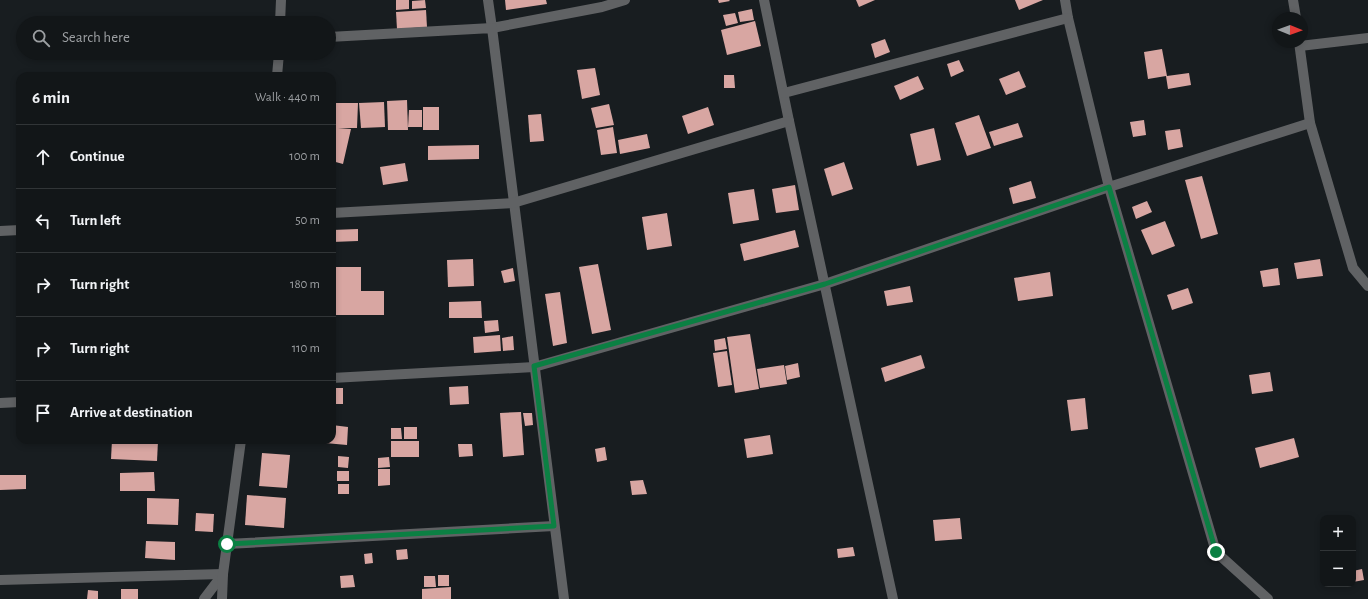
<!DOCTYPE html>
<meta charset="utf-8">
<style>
:root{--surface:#121618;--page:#1f2325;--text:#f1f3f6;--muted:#9c9fa2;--line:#313537}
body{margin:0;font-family:"Alegreya Sans",sans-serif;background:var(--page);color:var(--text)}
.controls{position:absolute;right:12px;bottom:12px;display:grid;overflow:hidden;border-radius:8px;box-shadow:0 2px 6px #0003}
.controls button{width:36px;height:36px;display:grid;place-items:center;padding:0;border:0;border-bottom:1px solid var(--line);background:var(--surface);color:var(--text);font:20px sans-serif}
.compass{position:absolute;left:1272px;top:12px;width:36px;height:36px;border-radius:50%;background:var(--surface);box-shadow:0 2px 6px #0003;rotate:91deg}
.stop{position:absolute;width:12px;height:12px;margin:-9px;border:3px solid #0b8043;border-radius:50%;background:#fff}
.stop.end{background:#0b8043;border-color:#fff;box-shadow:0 1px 4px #0008}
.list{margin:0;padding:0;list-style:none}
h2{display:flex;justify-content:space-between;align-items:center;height:52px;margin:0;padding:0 16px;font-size:17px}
h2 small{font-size:13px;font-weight:400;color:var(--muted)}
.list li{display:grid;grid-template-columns:26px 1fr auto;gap:12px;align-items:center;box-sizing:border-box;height:64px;padding:0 16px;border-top:1px solid var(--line)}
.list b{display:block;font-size:15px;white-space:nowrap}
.list em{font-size:13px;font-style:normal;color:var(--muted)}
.icon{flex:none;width:22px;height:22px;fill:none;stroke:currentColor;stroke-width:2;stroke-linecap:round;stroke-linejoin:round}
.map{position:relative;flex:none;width:1368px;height:599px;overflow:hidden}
.search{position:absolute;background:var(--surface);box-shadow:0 2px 6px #0003;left:16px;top:16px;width:320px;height:44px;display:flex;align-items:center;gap:10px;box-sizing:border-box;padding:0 14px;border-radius:22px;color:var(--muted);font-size:15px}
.panel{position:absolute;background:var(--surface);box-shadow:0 2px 6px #0003;left:16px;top:72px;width:320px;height:372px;border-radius:12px}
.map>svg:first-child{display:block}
</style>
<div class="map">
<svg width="1368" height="599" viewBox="0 0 1368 599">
<rect width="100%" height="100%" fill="#181d20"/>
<g fill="#d8a6a2">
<polygon points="396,0 409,0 409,9 396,10"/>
<polygon points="425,0 426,8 412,9 412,1"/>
<polygon points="505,0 546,0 547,4 506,10"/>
<polygon points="718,0 729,0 730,1 719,3"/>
<polygon points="856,0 875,0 859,7"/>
<polygon points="1015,0 1043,0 1019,10"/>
<polygon points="752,9 754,20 740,22 738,12"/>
<polygon points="426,10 427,27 397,29 396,12"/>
<polygon points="735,13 738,23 726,26 723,15"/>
<polygon points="755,21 761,46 727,55 721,30"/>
<polygon points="885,39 890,52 875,58 871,44"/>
<polygon points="1162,49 1167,76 1189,73 1191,85 1168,89 1166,76 1148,79 1144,52"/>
<polygon points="959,60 964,71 951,77 947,64"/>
<polygon points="595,68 600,95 582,99 577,70"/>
<polygon points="1019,71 1026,87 1006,95 999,79"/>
<polygon points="724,75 734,75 735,88 724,88"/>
<polygon points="918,76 924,89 900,100 894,86"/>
<polygon points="407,100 408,130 388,130 387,101"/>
<polygon points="384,102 385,127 361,128 359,103"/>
<polygon points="332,103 358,103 357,128 338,128 351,129 343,164 332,161 332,142 336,128 332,128"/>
<polygon points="609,104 614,125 596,128 591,108"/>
<rect x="423" y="107" width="16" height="23"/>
<polygon points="708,107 714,125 688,134 682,116"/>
<polygon points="409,110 422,110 422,127 408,127"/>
<polygon points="541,114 544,141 530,142 528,115"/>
<polygon points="979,115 991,148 967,156 955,123"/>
<polygon points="1144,120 1146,135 1133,137 1130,122"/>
<polygon points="1018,123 1023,137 994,146 989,132"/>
<polygon points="613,127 617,153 601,155 597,130"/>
<polygon points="934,128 941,160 917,166 910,134"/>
<polygon points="1180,129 1183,147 1168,150 1165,131"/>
<polygon points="647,134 650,148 620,154 618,140"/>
<polygon points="479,145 479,159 428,160 428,146"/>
<polygon points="844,162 853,189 832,196 824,169"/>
<polygon points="405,163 408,181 383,185 380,167"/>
<polygon points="1202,176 1218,234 1201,239 1185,180"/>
<polygon points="1031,181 1036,198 1013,204 1009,188"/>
<polygon points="795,185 799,210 776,213 772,189"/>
<polygon points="754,189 759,220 733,224 728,193"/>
<polygon points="1147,201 1152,212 1136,219 1132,207"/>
<polygon points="667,213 672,246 647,250 642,217"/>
<polygon points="1165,221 1175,246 1152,255 1141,230"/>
<polygon points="358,229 358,241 332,242 332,230"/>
<polygon points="795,230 799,247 744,261 740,244"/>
<polygon points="473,259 474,286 448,287 447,260"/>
<polygon points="1320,259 1323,276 1297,279 1294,263"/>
<polygon points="598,264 611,330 592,334 579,267"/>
<polygon points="332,267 361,267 361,291 384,291 384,315 332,315"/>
<polygon points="513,268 515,281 504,283 501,271"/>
<polygon points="1278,268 1280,285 1263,287 1260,271"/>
<polygon points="1050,272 1053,296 1018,301 1014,278"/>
<polygon points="910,286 913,302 887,306 884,291"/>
<polygon points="1188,288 1193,303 1172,310 1167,295"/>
<polygon points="560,292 567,343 553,346 545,294"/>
<polygon points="481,301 482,318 449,318 449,302"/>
<polygon points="498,320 499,331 485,333 484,321"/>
<polygon points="750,334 759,389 735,393 727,337"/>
<polygon points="500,335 501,351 474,353 473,337"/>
<polygon points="513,336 514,350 503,351 502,338"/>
<polygon points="725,338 727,349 715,351 714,340"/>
<polygon points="727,351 732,385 718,387 713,353"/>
<polygon points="921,355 925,368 885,382 881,368"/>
<polygon points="798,363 800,377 787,380 785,366"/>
<polygon points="784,365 787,384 760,388 757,369"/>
<polygon points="1270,372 1273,391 1252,394 1249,375"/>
<polygon points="468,386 469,404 450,405 449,387"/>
<rect x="332" y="388" width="11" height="16"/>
<polygon points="1085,398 1088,429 1071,431 1067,400"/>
<polygon points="521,412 524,455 503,457 500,413"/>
<polygon points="523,413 532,413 533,425 525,426"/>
<polygon points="332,425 348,427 347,445 303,441 303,440 332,440"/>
<rect x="404" y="427" width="13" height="12"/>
<polygon points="391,428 401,428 402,439 391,439"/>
<polygon points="770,435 773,454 747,458 744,439"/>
<polygon points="1294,438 1299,457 1260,468 1255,448"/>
<polygon points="112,440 158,441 157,461 111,459"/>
<rect x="391" y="441" width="28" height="16"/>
<polygon points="458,444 472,444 473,456 459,457"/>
<polygon points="605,447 607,460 597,462 595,449"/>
<polygon points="262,453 290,455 287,488 259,486"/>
<polygon points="338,456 349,457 348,468 338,467"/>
<polygon points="389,457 390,467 378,468 378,458"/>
<polygon points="378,469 390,469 390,485 378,486"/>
<rect x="337" y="471" width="12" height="10"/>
<polygon points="154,472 155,491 120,491 120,473"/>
<polygon points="0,475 26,475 26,489 0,490"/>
<polygon points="643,480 647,494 632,495 630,481"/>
<rect x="338" y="484" width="11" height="10"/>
<polygon points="247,495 286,498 284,528 245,525"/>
<polygon points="147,498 179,499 178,525 147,524"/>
<polygon points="196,513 214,514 213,532 195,531"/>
<polygon points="960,518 962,539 935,541 933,520"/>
<polygon points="146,541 175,542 175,560 145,558"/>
<polygon points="853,547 855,556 838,558 837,549"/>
<polygon points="407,549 408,559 397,560 396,550"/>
<polygon points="372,553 373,563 365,564 364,554"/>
<polygon points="1362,569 1364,580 1353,582 1353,571"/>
<polygon points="353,575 355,587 341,588 340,576"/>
<rect x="438" y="575" width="11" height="11"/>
<polygon points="424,576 435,576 436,587 424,587"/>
<polygon points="451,587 451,599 422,599 422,589"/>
<rect x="121" y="589" width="17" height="10"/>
<polygon points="88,590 98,591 98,599 87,599"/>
</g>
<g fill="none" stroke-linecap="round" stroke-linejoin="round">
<g stroke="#606264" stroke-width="10">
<polyline points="488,0 492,28 602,7 625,0"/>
<polyline points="764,0 789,121 893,599"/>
<polyline points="1065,0 1068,18 1109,187 1216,552 1268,599"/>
<polyline points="1293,0 1296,18"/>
<polyline points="280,23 281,0"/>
<polyline points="329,37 492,28 564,599"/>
<polyline points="1299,42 1310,123 1353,268 1368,286"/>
<polyline points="1300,46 1368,38"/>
<polyline points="277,76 279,53"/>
<polyline points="784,93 1068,18"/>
<polyline points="332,213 513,203 789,121"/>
<polyline points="0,231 20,230"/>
<polyline points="332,378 534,367 825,284 1109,187 1310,123"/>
<polyline points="0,403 20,402"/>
<polyline points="227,544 554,526"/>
<polyline points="0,580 223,574"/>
<polyline points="204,599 223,574"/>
<polyline points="222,599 223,574 241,440"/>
</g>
</g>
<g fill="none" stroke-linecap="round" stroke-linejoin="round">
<polyline stroke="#0b8043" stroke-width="5" points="227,544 554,526 534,366 825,284 1109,187 1216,552"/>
</g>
</svg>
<div class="controls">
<button>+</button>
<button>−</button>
</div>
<svg class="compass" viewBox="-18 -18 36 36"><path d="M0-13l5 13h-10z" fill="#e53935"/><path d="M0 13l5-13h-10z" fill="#9c9fa2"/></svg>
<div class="stop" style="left:227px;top:544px"></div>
<div class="stop end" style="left:1216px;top:552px"></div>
<div class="search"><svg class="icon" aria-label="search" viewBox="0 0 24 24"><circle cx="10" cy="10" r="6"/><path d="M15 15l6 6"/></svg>Search here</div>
<section class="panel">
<h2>6 min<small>Walk · 440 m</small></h2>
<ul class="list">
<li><svg class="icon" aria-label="ahead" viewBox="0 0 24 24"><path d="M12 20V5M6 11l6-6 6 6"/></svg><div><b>Continue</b></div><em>100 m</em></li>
<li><svg class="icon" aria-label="left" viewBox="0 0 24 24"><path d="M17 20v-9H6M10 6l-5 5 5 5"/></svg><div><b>Turn left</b></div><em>50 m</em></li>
<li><svg class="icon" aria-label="right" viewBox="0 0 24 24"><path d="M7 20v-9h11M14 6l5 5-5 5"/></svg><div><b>Turn right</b></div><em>180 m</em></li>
<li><svg class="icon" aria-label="right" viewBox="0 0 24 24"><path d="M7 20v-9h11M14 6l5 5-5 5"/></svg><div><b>Turn right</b></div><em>110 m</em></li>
<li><svg class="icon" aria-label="arrive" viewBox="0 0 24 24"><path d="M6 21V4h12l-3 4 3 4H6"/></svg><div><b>Arrive at destination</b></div></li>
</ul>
</section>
</div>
